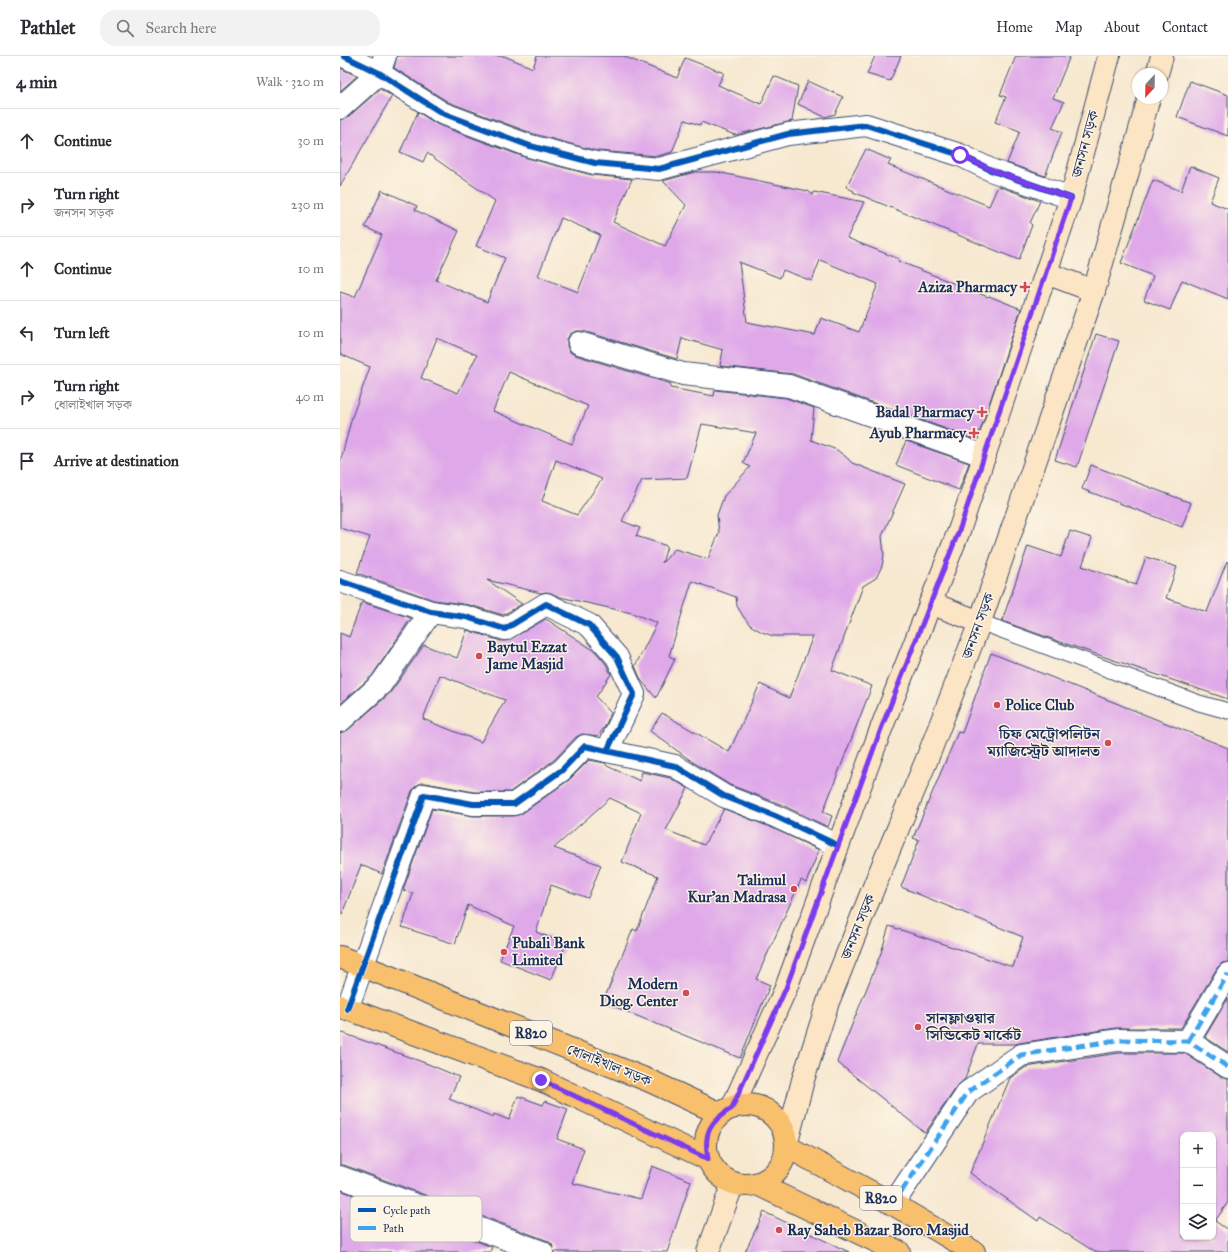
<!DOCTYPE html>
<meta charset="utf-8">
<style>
:root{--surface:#fff;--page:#f2f2f3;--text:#2b2b33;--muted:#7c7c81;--line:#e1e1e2}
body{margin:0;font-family:"IM FELL Great Primer","Noto Serif Bengali",serif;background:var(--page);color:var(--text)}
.controls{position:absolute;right:12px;bottom:12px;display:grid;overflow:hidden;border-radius:8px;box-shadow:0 1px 3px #0004}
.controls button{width:36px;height:36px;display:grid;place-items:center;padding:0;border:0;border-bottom:1px solid var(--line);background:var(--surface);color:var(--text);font:20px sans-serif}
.compass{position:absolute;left:792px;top:12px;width:36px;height:36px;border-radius:50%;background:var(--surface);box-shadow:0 1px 3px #0004;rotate:202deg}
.stop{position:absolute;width:12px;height:12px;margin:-9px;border:3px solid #7c3aed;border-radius:50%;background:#fff}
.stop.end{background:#7c3aed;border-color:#fff;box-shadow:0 1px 4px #0008}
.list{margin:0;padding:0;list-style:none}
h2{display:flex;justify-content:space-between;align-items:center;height:52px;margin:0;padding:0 16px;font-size:17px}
h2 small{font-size:13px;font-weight:400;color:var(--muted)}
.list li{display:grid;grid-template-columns:26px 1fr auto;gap:12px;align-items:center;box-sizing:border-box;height:64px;padding:0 16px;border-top:1px solid var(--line)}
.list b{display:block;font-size:15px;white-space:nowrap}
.list p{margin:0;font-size:13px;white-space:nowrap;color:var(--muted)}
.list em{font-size:13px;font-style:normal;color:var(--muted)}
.icon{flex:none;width:22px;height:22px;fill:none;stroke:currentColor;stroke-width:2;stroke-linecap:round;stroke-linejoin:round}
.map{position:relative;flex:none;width:888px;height:1196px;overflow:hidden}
header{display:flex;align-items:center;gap:24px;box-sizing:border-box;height:56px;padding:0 20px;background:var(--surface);border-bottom:1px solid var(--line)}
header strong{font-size:19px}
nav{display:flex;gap:22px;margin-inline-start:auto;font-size:14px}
.search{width:280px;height:36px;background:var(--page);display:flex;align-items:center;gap:10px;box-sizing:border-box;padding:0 14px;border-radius:16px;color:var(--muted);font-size:15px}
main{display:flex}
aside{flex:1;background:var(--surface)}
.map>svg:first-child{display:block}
</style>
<header>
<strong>Pathlet</strong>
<div class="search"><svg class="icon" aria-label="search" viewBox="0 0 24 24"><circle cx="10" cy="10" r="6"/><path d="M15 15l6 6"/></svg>Search here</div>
<nav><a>Home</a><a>Map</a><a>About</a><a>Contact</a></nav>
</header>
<main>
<aside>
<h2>4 min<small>Walk · 320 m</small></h2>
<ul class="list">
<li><svg class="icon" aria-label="ahead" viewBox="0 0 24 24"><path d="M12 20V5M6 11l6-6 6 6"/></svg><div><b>Continue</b></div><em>30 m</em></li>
<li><svg class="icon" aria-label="right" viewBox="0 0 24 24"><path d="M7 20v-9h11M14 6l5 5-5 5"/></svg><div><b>Turn right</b><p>জনসন সড়ক</p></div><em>230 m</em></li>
<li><svg class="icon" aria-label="ahead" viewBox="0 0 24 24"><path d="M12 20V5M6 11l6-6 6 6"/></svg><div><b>Continue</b></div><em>10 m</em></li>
<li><svg class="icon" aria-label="left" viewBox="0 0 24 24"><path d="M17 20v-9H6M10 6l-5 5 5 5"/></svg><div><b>Turn left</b></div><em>10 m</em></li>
<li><svg class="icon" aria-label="right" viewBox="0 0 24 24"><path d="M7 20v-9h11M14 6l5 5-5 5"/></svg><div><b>Turn right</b><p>ধোলাইখাল সড়ক</p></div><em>40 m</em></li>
<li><svg class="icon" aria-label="arrive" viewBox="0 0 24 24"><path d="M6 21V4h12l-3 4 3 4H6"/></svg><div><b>Arrive at destination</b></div></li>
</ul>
</aside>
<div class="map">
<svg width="888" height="1196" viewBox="0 0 888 1196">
<rect width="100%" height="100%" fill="#fcf5e5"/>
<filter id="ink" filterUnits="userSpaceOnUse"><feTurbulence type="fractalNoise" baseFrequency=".025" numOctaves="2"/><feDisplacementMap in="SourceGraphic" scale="8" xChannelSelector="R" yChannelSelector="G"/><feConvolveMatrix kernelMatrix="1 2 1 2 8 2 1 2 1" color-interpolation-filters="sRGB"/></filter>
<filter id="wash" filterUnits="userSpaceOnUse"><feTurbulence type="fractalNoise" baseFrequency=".012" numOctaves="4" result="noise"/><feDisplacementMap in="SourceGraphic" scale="16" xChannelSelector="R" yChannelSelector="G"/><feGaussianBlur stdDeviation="0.9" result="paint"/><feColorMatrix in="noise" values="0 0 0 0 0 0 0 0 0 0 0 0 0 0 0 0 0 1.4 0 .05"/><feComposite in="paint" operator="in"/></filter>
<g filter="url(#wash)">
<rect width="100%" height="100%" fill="#f7e8d0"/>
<g id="blocks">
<g fill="#dfa8e9" fill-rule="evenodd">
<polygon points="57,0 164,0 193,12 197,0 283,0 337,22 345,2 384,17 378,29 421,48 434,20 458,30 452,65 395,79 361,66 360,69 345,64 332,96 318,100 257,95 194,78 108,46 54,12"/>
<polygon points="535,0 561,0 550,25 527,18"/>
<polygon points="676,0 730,0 713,42 724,46 712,72 722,76 705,120 667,107 680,75 655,66 666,41 660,39"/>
<polygon points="0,12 17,20 0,35"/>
<polygon points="468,25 503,41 495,58 485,61 458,48"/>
<polygon points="850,25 888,39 888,80 837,61"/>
<polygon points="40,33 52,40 0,130 0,64 8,61"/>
<path d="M78 56 98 69 187 102 252 119 292 123 273 166 325 190 346 149 323 125 355 116H377L468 135 473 139 474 136 524 146 507 182 559 203 558 205 648 241 649 240 681 253 637 384 453 318 380 310 383 294 342 282 337 303 243 275H236L230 278 227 283V290L230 296 235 299 331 328 330 332 374 340 375 334 446 342 474 352 471 384 497 394 506 401 512 407 565 428 542 480 544 499 542 510 536 522 523 530 492 614 532 630 483 756 492 760 488 771 440 748 390 729 353 706 310 675 322 657 389 696 420 628 449 642 473 580H433L422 576 410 569 403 560 397 550 396 541 352 525 329 600 335 603 316 642 301 624 295 610 317 567 292 557 220 541 211 537 206 536 201 537 147 524 182 548 163 559 130 549 94 544 17 517 30 481 0 472V407L12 361 30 311 0 298V236L15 241 42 179 25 171 42 134 77 150 75 154 119 175 96 224 147 246 165 202 136 190 155 145 87 97 83 106 60 96ZM221 162 260 179 238 236 198 220ZM480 204 538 228 519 276 481 262 475 279 407 266 399 206 440 222 443 214 472 225ZM97 282 137 299 118 337 81 322ZM169 316 248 350 232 388 153 355ZM362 368 416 377 403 407 410 411 384 440 377 459 379 477 368 503 335 493 322 507 327 490 296 480 300 472 282 465 302 424 347 422ZM216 404 262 423 237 459 202 445Z"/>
<polygon points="526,93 551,104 548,109 649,150 658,130 700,145 690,167 692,169 679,204 513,136 514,135 506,131"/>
<polygon points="850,110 879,122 870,146 888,153 888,243 842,224 830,254 804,244 813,220 781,207 813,124 841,135"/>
<polygon points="756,278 779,285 737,411 715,404"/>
<polygon points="566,385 629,407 619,434 556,409"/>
<polygon points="751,409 851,447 842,471 742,433"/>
<polygon points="730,475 752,482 742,510 796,529 806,501 837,511 826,542 867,556 887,505 888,506 888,643 712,583 662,565 688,490 721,501"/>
<polygon points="22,546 71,562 32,620 0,648 0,577 9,581"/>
<path d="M206 563 255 595 266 608 271 618 256 641 271 657 264 672 258 680 242 678 236 681 214 704 170 736H134L86 727H81L76 730 72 735 42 818 21 809 2 858H0V677L8 674 50 637 84 589 117 602 127 574 161 585H167ZM100 619 165 644 141 686 83 663Z"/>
<polygon points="651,597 888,692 888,906 882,907 877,912 841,972 776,972 679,987 675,988 638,988 625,1023 618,1029 585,1077 497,1006 541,897 549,870 673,911 683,881 561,831 579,784 573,782 618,676 622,677"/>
<polygon points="249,704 265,707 267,710 300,725 302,716 330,722 348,732 326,774 364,789 384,753 430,771 479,794 466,827 461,824 416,923 430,929 400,1002 263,946 293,873 297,875 318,820 282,806 301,757 270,742 214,792 261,809 248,842 211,829 196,876 226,888 211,924 160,904 174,870 128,849 115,888 62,871 73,838 63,834 92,753 133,760 174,760 181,758 229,724"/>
<polygon points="888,942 888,996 865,981"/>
<polygon points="0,976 88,1008 119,1021 109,1043 153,1061 154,1058 169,1064 178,1040 203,1049 205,1045 228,1053 217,1083 244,1093 232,1127 301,1143 312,1110 351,1125 327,1196 214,1196 212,1188 206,1184 4,1109 0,1109"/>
<path d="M779 997H844L881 1021 888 1023V1146L875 1165 888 1174V1196H755L700 1161 698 1165 630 1117 670 1022 686 1011ZM843 1079H873V1181H843Z"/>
<polygon points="0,1134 152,1191 150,1196 0,1196"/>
<polygon points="424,1156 509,1196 405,1196"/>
</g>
</g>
</g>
<g filter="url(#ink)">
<use href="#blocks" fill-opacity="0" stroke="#3c4b6f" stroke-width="1"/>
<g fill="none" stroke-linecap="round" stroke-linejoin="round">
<g stroke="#3c4b6f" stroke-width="17">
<polyline id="service" points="640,566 859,647 888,655"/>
</g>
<g stroke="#3c4b6f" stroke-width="24">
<g id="minor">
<polyline points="4,0 39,17 102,57 190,90 255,107 319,113 448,78 526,69 620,99 653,115 731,142"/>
<polyline points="0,52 39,17 45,0"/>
<polyline points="239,287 343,318 449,330 645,400"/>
<polyline points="0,525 91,556 126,561 165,573 206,548 249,569 277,601 294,638 267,695 335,710 384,740 435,760 497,789"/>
<polyline points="0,665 41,628 91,556"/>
<polyline points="7,953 84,739 133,748 174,748 222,714 245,690 267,695"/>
<polyline points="848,985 888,918"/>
<polyline points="0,1121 202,1196"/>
<polyline points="553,1148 628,1036 681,999 778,984 848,985 888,1011"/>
</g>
</g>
<g stroke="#3c4b6f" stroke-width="24">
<g id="secondary">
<polyline points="817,18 822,0"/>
<polyline points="706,217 754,235"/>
<polyline points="590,547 640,566"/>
<polyline points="392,1052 446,932 541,673 620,472 731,142 769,0"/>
<polyline points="446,1090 463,1024 488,946 537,823 587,703 640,566 754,235 809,42"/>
<polyline points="368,1196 393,1127"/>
</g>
</g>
<g stroke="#3c4b6f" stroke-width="24">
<g id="primary">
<polyline points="0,901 310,1025 381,1058"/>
<polyline points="0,950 201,1024 368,1103"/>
<circle cx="406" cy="1089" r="40"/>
<polyline points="446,1090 553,1148 634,1196"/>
<polyline points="417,1128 559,1196"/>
</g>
</g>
<use href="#service" stroke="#fff" stroke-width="15"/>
<use href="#minor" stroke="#fff" stroke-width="22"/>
<use href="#secondary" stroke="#fce5c4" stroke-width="22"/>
<use href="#primary" stroke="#f8bf6c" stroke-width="22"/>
<g stroke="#3da3ed" stroke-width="5" stroke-dasharray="10 5" stroke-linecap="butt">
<polyline points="848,985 888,918"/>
<polyline points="553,1148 628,1036 681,999 778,984 848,985 888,1011"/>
</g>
<g stroke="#fcf5e5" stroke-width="8">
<g id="cycleway">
<polyline points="4,0 39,17 102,57 190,90 255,107 319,113 448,78 526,69 620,99 653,115 731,142"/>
<polyline points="0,525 91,556 126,561 165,573 206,548 249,569 277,601 294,638 267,695 335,710 384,740 435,760 497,789"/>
<polyline points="7,953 84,739 133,748 174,748 222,714 245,690 267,695"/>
</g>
</g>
<use href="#cycleway" stroke="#0057b8" stroke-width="6"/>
</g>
</g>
<g fill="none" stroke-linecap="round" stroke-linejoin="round" filter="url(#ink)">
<path stroke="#7c3aed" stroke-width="5" d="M201 1024 368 1103C363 1077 370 1065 392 1052L446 932 541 673 620 472 731 142 654 115 620 99"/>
</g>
<g fill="#d1495b" stroke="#fcf5e5" stroke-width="1.5">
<path d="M683 225h4v4h4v4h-4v4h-4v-4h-4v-4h4z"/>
<path d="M640 350h4v4h4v4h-4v4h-4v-4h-4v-4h4z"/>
<path d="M632 371h4v4h4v4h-4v4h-4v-4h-4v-4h4z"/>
<circle cx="139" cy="600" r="4"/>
<circle cx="657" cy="649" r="4"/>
<circle cx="768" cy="687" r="4"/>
<circle cx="454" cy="833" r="4"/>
<circle cx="164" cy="896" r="4"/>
<circle cx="346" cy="937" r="4"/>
<circle cx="578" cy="971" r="4"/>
<circle cx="439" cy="1174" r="4"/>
</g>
<g text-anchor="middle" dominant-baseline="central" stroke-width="3" stroke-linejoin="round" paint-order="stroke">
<g fill="#fcf5e5" stroke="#5e6a86" stroke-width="1">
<rect x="170" y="965" width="42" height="24" rx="3"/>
<rect x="520" y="1130" width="42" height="24" rx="3"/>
</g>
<g font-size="14" font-weight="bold" fill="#1b2f5e">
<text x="191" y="977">R820</text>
<text x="541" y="1142">R820</text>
</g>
<g font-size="15" fill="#1b2f5e" stroke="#fcf5e5">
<text transform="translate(745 88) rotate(-75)">জনসন সড়ক</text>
<text transform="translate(638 570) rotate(-70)">জনসন সড়ক</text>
<text transform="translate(518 871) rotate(-68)">জনসন সড়ক</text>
<text transform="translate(269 1009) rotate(22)">ধোলাইখাল সড়ক</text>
</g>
<g font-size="15" font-weight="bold" fill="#1b2f5e" stroke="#fcf5e5" text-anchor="end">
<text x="677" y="231">Aziza Pharmacy</text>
<text x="634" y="356">Badal Pharmacy</text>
<text x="626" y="377">Ayub Pharmacy</text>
<text x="147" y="591" text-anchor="start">Baytul Ezzat<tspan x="147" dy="17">Jame Masjid</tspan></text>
<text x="665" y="649" text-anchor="start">Police Club</text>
<text x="760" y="678">চিফ মেট্রোপলিটন<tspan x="760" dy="17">ম্যাজিস্ট্রেট আদালত</tspan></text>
<text x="446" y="824">Talimul<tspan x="446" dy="17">Kur'an Madrasa</tspan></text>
<text x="172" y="887" text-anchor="start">Pubali Bank<tspan x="172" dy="17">Limited</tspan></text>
<text x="338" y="928">Modern<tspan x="338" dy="17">Diog. Center</tspan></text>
<text x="586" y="962" text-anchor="start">সানফ্লাওয়ার<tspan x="586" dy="17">সিন্ডিকেট মার্কেট</tspan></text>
<text x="447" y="1174" text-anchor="start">Ray Saheb Bazar Boro Masjid</text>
</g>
</g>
<rect x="10" y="1140" width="132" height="46" rx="6" fill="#fcf5e5" stroke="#b8babc" stroke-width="1"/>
<rect x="18" y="1152" width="18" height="4" fill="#0057b8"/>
<rect x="18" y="1170" width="18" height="4" fill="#3da3ed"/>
<g font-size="11" fill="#1b2f5e">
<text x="43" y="1158">Cycle path</text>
<text x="43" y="1176">Path</text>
</g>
</svg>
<div class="controls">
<button>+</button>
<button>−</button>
<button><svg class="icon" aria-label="layers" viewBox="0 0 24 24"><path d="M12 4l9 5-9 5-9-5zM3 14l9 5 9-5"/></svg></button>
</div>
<svg class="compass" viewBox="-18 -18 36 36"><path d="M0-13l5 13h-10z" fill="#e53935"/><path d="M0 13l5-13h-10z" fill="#7c7c81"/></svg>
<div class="stop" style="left:620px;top:99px"></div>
<div class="stop end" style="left:201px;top:1024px"></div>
</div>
</main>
